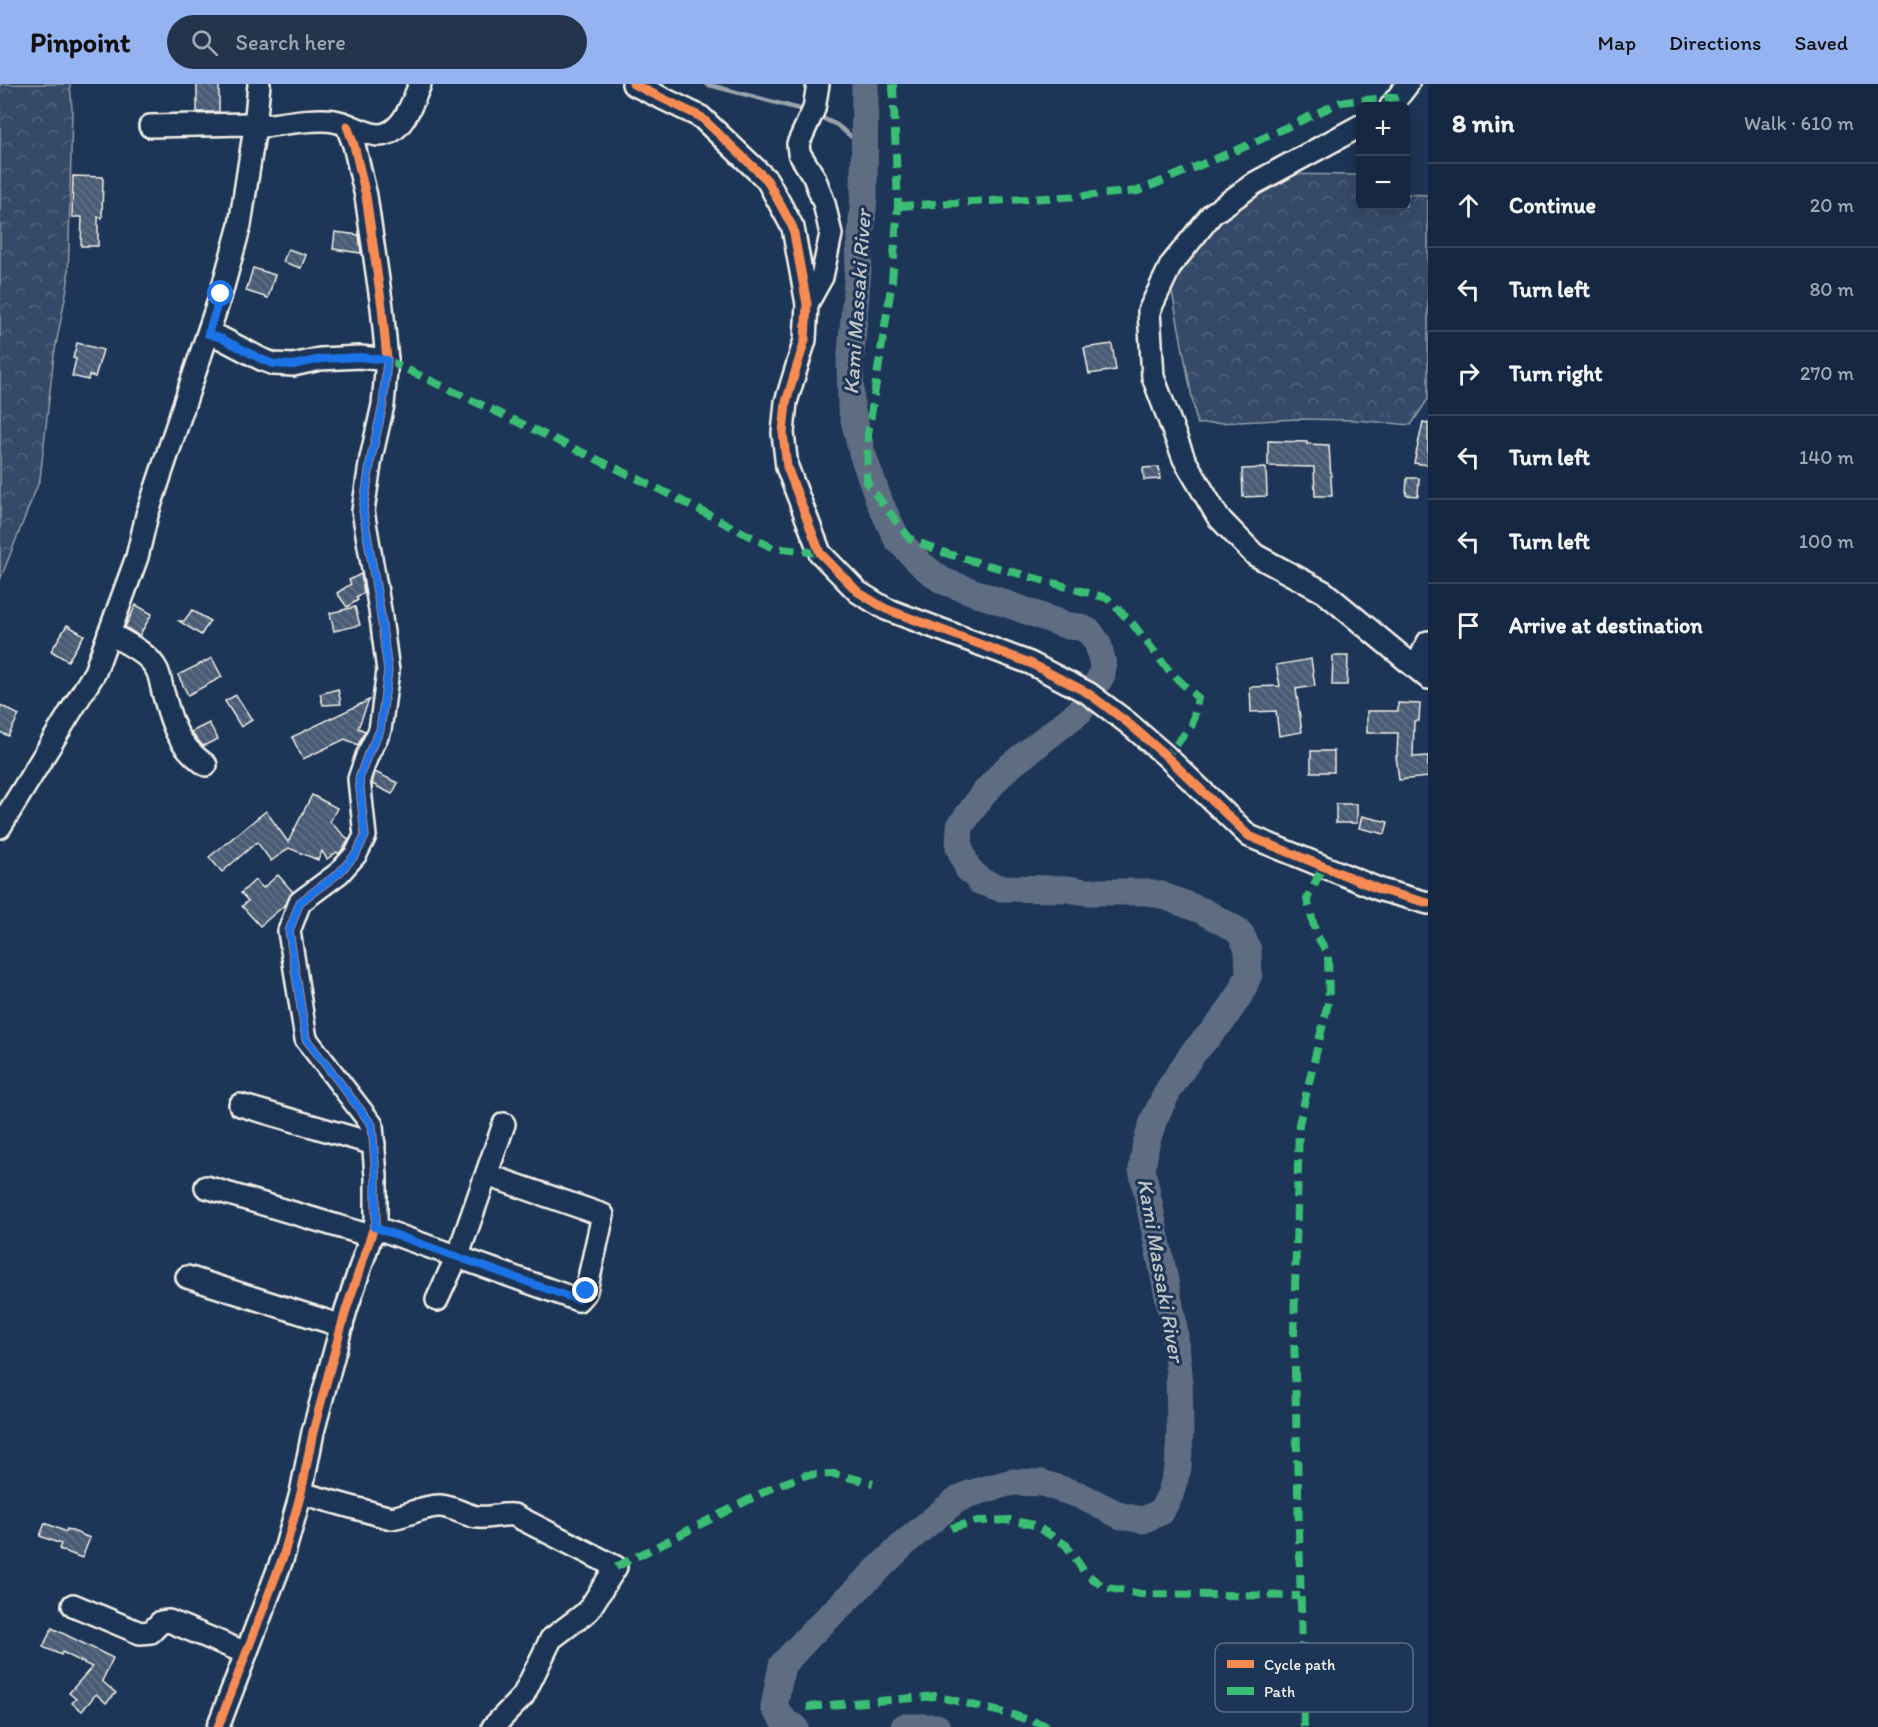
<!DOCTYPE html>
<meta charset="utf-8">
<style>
:root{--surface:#162841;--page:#23344c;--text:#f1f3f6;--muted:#9ea6b1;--line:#35445a;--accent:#95b2f1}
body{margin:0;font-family:Itim,sans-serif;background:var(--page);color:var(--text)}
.controls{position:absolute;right:18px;top:18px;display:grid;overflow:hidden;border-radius:9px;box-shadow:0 3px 15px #0003}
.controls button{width:54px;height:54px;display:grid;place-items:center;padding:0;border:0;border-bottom:2px solid var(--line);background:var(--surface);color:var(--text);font:30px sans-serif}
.stop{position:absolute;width:18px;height:18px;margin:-14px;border:4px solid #1a73e8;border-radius:50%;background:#fff}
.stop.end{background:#1a73e8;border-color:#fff;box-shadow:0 2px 6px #0008}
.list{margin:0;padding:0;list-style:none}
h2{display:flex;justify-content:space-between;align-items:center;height:78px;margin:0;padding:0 24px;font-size:26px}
h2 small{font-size:20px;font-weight:400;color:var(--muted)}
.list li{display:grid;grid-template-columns:39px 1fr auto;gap:18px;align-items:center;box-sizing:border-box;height:84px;padding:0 24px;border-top:2px solid var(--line)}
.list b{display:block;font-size:22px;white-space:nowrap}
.list em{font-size:20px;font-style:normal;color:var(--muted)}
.icon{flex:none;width:33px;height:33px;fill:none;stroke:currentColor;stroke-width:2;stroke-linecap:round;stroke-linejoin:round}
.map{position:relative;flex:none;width:1428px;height:1643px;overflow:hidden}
header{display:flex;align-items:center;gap:36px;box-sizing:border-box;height:84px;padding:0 30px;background:var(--accent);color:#111}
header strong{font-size:28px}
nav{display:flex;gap:33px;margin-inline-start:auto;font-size:21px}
.search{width:420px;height:54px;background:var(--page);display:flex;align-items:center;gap:15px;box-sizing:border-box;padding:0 21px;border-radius:33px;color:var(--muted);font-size:22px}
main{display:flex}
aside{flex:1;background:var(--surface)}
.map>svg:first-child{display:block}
</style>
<header>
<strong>Pinpoint</strong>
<div class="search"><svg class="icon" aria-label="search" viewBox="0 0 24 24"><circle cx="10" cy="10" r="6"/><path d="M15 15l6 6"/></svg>Search here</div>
<nav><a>Map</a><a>Directions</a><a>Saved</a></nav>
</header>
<main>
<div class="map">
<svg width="1428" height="1643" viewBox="0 0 1428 1643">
<defs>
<pattern id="forest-crowns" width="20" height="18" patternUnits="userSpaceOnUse" patternTransform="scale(1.5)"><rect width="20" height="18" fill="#354a67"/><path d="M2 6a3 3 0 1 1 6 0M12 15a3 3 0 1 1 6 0" fill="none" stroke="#53657d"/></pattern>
<pattern id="building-back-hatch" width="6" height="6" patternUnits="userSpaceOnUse" patternTransform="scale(1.5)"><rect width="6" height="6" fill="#485b74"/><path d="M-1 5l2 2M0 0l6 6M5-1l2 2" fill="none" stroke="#637388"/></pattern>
</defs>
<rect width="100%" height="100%" fill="#1d3557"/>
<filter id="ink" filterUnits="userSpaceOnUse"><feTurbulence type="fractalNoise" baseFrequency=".0167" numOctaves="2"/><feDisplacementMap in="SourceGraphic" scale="12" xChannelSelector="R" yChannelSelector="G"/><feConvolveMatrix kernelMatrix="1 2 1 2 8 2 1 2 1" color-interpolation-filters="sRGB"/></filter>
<g filter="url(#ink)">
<g fill="url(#forest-crowns)" stroke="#949ea8" stroke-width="1.5">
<polygon points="0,0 70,0 72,25 68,199 54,271 40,395 0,496"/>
<polygon points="1262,90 1360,91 1360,122 1406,122 1406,110 1428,111 1428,315 1411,341 1355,336 1297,335 1197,340 1172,208 1190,145"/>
</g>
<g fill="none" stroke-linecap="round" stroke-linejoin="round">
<g stroke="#9aa2ab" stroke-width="4.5">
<polyline points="706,0 807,27"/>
<polyline points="818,32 837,41 864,63"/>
</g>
<g stroke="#5e6d82" stroke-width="27">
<polyline points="795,1643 787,1640 774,1623 782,1581 812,1549 907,1457 955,1417 969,1410 1012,1398 1042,1399 1079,1411 1121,1432 1143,1436 1161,1428 1170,1411 1178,1384 1180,1347 1179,1288 1173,1236 1142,1085 1146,1060 1154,1035 1169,1005 1193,969 1223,936 1241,909 1249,890 1248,866 1242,852 1237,846 1203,827 1161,811 1147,808 1086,808 1068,805 1000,804 979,797 979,795 968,785 959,763 960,742 985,708 1005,686 1080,627 1102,591 1103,581 1098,560 1090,548 1080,543 1068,542 943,497 923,482 897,455 880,419 862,369 851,323 850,281 864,113 865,0"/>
<polyline points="904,1643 937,1643"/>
</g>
</g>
<g fill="url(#building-back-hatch)" stroke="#f4f1e8" stroke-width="1.5">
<rect x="197" y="0" width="22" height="28"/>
<polygon points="73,92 103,93 102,134 98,133 98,162 81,162 82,133 72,133"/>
<polygon points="335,148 359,151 361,169 333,165"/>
<polygon points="288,165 306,171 301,184 283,178"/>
<polygon points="253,184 275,191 268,214 246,207"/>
<polygon points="77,259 103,266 95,293 89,291 88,296 72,292 76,275 73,274"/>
<polygon points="1112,260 1116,286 1089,290 1084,264"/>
<polygon points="1423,338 1428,339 1428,381 1414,379"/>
<polygon points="1268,357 1307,358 1307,360 1329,361 1332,412 1315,412 1314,383 1268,382"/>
<polygon points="1159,383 1160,395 1144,396 1143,384"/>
<polygon points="1266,384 1267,412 1243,413 1242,385"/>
<polygon points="1407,394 1419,394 1418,412 1406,411"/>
<polygon points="361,490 364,509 356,513 358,516 347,523 337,509 351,500 349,496"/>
<polygon points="136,521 152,530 139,552 125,543"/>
<polygon points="355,523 360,541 334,547 330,529"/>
<polygon points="192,526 210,537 201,551 179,537 184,537"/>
<polygon points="67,541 84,551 68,577 51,567"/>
<polygon points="1333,572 1348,572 1347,601 1332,601"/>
<polygon points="212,574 222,593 188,611 178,591"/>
<polygon points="1311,575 1315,602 1296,605 1302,648 1279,652 1276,627 1251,628 1250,603 1280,602 1276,581"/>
<polygon points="338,605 341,620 323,621 320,610"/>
<polygon points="236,611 252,636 241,643 225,617"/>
<polygon points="369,616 358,644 365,647 358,661 345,655 303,675 292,653"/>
<polygon points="1398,619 1420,620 1419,637 1414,637 1413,673 1428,672 1428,693 1399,696 1396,672 1397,672 1398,649 1367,649 1367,627 1398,627"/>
<polygon points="0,621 19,631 8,652 0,648"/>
<polygon points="209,639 218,655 203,662 191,648"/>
<rect x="1311" y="667" width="23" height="21"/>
<polygon points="375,688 398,699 392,710 372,700"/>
<polygon points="312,711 337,724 330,738 349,756 339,770 337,768 327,775 322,767 318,776 289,764 271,777 257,758 222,788 209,773 266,727 288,758"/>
<rect x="1336" y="720" width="21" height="19"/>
<polygon points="1362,732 1388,738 1385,750 1359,744"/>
<polygon points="278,791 293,808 286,820 260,842 242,822 248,817 241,809 255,796 263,804"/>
<polygon points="45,1439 66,1448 67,1445 90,1454 82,1474 59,1465 61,1460 40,1452"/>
<polygon points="52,1544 113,1574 102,1597 116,1609 106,1619 96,1610 82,1627 72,1619 76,1615 69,1609 92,1583 62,1568 61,1571 43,1563"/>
</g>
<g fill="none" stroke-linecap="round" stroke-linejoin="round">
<g stroke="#f4f1e8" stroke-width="26">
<g id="minor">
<polyline points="633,0 701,33 767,96 793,144 807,220 805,256 786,318 783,349 787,383 820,469 858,508 886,525 1030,579 1088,609 1128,639 1165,671 1249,752 1381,806 1428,819"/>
<polyline points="1391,22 1408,0"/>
<path d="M150 42 248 40 255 43C275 41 316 33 334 37 349 39 363 50 378 51 402 52 413 17 420 0"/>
<polyline points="1360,42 1255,99 1212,130 1171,181 1149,227 1153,293 1184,375 1218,433 1255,471 1324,508 1428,594"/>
<polyline points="807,220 822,193 831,150 824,119 814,93 799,69 798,60 814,25 818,0"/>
<polyline points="208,250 221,254 261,275 274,280 293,281 320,275 360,273 387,276"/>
<path d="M109 549C125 559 148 568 157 586 160 592 161 601 163 608 172 641 177 660 206 681"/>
<polyline points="1416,583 1428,558"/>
<polyline points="0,743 95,588 137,473 147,431 221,210 240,141 255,43 259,0"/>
<polyline points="240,1021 374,1060"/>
<polyline points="206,1103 371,1152"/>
<polyline points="374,1143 578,1216 586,1207 603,1131 487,1091"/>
<polyline points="187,1193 342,1242"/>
<polyline points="437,1216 459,1168 504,1040"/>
<path d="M301 1409 391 1434C407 1432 425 1421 441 1422 453 1423 465 1431 477 1433 489 1435 502 1429 514 1431L616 1483 588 1527 551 1555 523 1612 493 1643"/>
<polyline points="73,1521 140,1549 151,1548 161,1538 169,1537 246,1569"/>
<polyline points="218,1643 283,1473 301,1409 313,1348 332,1277 346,1226 376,1137 376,1092 372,1041 306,955 289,847 300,818 339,789 356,770 365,752 359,695 367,672 380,646 388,587 380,526 363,427 371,374 383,321 387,276 382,223 366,112 354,61 347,42"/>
</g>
</g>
<use href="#minor" stroke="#1d3557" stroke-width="21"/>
<g stroke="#3abd76" stroke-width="8" stroke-dasharray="15 8" stroke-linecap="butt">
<polyline points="893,0 898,122 892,197 868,350 867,399 910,455 948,470 1107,514 1132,539 1170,588 1198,614 1192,641 1171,667 1165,671"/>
<polyline points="898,122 1081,112 1138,107 1244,63 1341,18 1398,13"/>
<polyline points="387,276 649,400 773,464 820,469"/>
<polyline points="951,1444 978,1437 1010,1436 1034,1441 1066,1461 1085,1489 1104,1503 1141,1510 1300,1512"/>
<polyline points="616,1483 776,1402 806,1391 834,1390 873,1399"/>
<polyline points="807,1623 936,1612 1013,1631 1051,1643"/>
<polyline points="1304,1643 1294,1248 1299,1040 1329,915 1328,870 1316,850 1307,815 1323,783"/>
</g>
<g stroke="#1d3557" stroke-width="13">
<g id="cycleway">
<polyline points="633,0 701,33 767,96 793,144 807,220 805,256 786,318 783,349 787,383 820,469 858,508 886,525 1030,579 1088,609 1128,639 1165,671 1249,752 1381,806 1428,819"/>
<polyline points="218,1643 283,1473 301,1409 313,1348 332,1277 346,1226 376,1137 376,1092 372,1041 306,955 289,847 300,818 339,789 356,770 365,752 359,695 367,672 380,646 388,587 380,526 363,427 371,374 383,321 387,276 382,223 366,112 354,61 347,42"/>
</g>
</g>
<use href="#cycleway" stroke="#f68b52" stroke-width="9"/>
</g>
</g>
<g fill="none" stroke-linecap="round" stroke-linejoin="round" filter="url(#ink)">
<polyline stroke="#1a73e8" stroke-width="8" points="221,210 208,250 221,254 261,275 274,280 293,281 321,275 360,273 387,276 383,321 371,374 363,427 380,526 388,587 380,646 367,672 359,695 365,752 356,770 339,789 300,818 289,847 306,955 372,1041 376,1092 376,1137 374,1143 578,1216 586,1207"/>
</g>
<g text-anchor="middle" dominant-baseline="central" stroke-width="6" stroke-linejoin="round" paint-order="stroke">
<g font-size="22" font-style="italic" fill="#c0c3c4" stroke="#1d3557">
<text transform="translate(857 218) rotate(-86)">Kami Massaki River</text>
<text transform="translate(1161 1186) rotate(80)">Kami Massaki River</text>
</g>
</g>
<rect x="1215" y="1559" width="198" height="69" rx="9" fill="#1d3557" stroke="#5e6d82" stroke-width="1.5"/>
<rect x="1227" y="1576" width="27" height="8" fill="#f68b52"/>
<rect x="1227" y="1603" width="27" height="8" fill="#3abd76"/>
<g font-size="16" fill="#f4f1e8">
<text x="1264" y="1586">Cycle path</text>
<text x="1264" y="1613">Path</text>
</g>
</svg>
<div class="controls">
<button>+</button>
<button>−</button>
</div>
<div class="stop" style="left:221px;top:210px"></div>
<div class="stop end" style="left:586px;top:1207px"></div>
</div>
<aside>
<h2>8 min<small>Walk · 610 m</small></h2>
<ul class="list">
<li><svg class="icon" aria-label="ahead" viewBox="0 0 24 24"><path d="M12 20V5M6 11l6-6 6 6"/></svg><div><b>Continue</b></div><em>20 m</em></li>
<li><svg class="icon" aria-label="left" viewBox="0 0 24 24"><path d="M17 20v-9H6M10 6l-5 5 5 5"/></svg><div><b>Turn left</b></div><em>80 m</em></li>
<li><svg class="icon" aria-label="right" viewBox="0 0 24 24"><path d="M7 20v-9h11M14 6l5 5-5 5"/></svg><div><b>Turn right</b></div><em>270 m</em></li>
<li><svg class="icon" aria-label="left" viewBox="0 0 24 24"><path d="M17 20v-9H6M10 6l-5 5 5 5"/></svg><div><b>Turn left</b></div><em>140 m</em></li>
<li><svg class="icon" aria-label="left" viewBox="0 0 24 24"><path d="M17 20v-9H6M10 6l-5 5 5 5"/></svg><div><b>Turn left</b></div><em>100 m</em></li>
<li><svg class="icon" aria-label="arrive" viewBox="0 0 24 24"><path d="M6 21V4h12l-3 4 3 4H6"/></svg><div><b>Arrive at destination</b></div></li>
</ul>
</aside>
</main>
